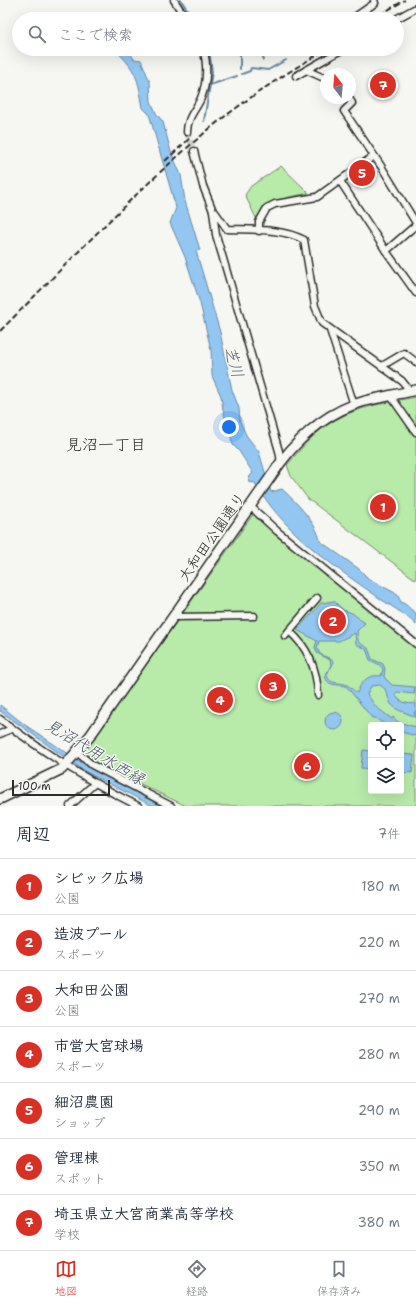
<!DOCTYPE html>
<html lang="ja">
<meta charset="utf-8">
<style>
:root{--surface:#fff;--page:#f2f2f3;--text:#1f2937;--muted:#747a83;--line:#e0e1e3;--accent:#d93025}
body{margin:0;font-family:"Shantell Sans","Klee One",sans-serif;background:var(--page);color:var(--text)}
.controls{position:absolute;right:12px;bottom:12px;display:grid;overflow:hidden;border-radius:4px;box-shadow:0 4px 16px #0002}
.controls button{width:36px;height:36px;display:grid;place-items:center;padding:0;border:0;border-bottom:1px solid var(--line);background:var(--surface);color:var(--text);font:20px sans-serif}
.compass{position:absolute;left:320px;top:68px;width:36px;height:36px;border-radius:50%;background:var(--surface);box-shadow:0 4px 16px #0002;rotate:344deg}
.scale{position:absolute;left:12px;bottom:10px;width:98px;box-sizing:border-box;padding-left:4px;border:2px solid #2b2b2b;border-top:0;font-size:11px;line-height:14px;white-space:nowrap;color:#2b2b2b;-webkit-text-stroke:3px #f6f6f2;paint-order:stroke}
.you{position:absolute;left:229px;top:427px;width:14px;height:14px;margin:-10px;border:3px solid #fff;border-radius:50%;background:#1a73e8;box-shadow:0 0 0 6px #1a73e833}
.badge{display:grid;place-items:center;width:26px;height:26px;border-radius:50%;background:var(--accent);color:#fff;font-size:13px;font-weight:700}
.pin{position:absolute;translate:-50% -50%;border:2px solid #fff;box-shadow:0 1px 4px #0006}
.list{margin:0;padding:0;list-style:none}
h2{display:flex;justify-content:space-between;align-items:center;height:52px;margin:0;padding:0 16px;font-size:17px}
h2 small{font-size:13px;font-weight:400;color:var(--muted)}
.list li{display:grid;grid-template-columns:26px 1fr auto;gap:12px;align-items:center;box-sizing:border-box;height:56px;padding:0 16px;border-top:1px solid var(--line)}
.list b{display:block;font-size:15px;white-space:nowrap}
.list p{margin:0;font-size:13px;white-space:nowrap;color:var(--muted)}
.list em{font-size:13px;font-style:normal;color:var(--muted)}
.icon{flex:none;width:22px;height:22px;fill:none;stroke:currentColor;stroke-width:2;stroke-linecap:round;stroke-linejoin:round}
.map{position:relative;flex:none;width:416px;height:806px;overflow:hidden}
.search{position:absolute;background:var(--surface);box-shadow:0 4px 16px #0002;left:12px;right:12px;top:12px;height:44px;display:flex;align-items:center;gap:10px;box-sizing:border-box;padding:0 14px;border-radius:22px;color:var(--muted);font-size:15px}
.sheet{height:444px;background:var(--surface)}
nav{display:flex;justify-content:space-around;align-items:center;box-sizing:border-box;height:56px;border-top:1px solid var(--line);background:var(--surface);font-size:11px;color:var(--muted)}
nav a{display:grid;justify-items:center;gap:2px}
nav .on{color:var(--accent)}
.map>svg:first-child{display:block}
</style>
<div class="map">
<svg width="416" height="806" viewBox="0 0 416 806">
<rect width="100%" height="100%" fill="#f6f6f2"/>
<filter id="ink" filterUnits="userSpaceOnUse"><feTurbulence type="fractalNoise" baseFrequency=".025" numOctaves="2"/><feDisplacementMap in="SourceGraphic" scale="8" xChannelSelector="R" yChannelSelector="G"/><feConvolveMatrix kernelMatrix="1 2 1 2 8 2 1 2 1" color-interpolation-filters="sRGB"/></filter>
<g filter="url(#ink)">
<g fill="#b8eaaa" stroke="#728a6a" fill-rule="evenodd">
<path d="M281 166 309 193C283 199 274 197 256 218L245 195 251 186Z"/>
<path d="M416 397V580L308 499 291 476 287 465C299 451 311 436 326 426 352 407 385 403 416 397Z"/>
<path d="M254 513 336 583 416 648V806H186L95 762 86 756 85 751ZM371 725H401V791H371Z"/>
</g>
<g fill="#93c7f1" stroke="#6989a2" fill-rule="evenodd">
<path d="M114 49H128L134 59 141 60 150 82 151 101 156 113 163 122 171 152 181 175 185 201 200 250 196 251 220 332 232 390 239 408 240 421 246 435 259 452 271 492 282 489C294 500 318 524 320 541L359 569 369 579 397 594 401 602C407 604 410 610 416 613V625C405 613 388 605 375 595 330 564 283 531 255 483L248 482 250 476 253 473 239 451 233 445 223 410 221 396 212 376 211 350 200 303 185 257 170 223 176 208 149 114 143 108C138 79 137 70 114 49Z"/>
<path d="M334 601 343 610 352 613 365 623 357 631C359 645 356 640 368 648L372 659 383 664 385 669 384 677 392 685 415 687 414 694 397 692 395 694C399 702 407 705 416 703V712H414L416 717 396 709 391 704 385 689 380 685 371 686 367 694 376 707 392 719 393 717 398 722 416 727V736L401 732V725H386L375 718H372L347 687C338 683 328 688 325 676L331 665 330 660 317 653 315 647 317 641 297 630C305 620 314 613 321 603ZM355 633 356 644 366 649 370 660 380 665 383 669 381 676C367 674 361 682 357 693 354 691 351 687 347 685 339 681 330 686 327 675 333 659 339 663 320 654L317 648 319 641H339Z"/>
<polygon points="0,705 25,725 93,770 162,806 153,806 84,771 0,711"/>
<circle cx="334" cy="721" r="9"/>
<polygon points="363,750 371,751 371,769 361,768"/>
<polygon points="401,754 414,755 412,773 401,772"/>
</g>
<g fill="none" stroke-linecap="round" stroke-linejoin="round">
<g stroke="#6989a2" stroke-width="2">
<polyline points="181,0 193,19"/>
<polyline points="263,60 264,49"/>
<polyline points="240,69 240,49"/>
<polyline points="242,74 250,71 251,68 268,70 286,60"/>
<polyline points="210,85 237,76"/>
<polyline points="204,121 212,72 209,49"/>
</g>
<polyline stroke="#cdcdca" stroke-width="6" stroke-dasharray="6 3" stroke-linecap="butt" points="187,132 194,151"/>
<g stroke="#2b2b2b" stroke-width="9">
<g id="street">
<polyline points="174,0 186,19"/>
<polyline points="352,19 375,3 374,0"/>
<polyline points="396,19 416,8"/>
<polyline points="306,70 326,79"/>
<polyline points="296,76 343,49"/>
<polyline points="349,98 352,103 344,111 381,166 416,223"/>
<path d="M187 132C187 117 196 110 201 98 207 83 208 64 203 49"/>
<polyline points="194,151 203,186 213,211 216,235 222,255 279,451 281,462"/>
<polyline points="340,181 386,251 416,293"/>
<path d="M215 212 227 229C251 230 282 228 304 240L315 306 322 323 402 381 410 391"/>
<polyline points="259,231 259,222 267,208 275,204 317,197 374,156"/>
<polyline points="386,251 416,225"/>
<polyline points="330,330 354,405"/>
<polyline points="382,366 404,353 416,362"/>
<polyline points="390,395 416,432"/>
<polyline points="250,506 277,531 416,644"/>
<polyline points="174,617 254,616"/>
<path d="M289 631C309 648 317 670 318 695"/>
<polyline points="285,636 317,598"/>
<path d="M0 719C44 753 88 781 138 806"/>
<polyline points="0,734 11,729"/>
<polyline points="77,752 92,765 171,806"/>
<polyline points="70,806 94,784"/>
</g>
</g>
<g stroke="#2b2b2b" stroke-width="12">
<path id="secondary" d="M0 799 62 769 90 736 281 462C303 433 329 411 365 401 382 397 399 394 416 390"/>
</g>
<use href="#street" stroke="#f6f6f2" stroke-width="6"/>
<use href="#secondary" stroke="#f6f6f2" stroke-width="9"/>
<g stroke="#2b2b2b" stroke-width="2" stroke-dasharray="6 3" stroke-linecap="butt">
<polyline points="372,19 405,0"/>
<polyline points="165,161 191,137"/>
<path d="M0 331C70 261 138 188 214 125 249 97 288 72 327 49"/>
</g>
</g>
</g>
<g text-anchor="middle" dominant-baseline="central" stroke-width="3" stroke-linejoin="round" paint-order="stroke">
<g font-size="15" fill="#2b2b2b" stroke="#f6f6f2">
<text transform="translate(212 537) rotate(-55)">大和田公園通り</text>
</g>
<g font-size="16" font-style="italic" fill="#4a5a66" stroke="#f6f6f2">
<text transform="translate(234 362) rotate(74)">芝川</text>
<text transform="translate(95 752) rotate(31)">見沼代用水西縁</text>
</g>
<g font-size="16" fill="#2b2b2b" stroke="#f6f6f2">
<text x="106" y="444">見沼一丁目</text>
</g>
</g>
</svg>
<div class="controls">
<button><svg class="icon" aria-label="locate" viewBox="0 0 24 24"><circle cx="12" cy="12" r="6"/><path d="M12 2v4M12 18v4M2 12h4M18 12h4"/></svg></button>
<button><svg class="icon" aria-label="layers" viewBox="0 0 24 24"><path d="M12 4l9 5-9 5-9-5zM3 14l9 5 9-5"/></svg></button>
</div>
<svg class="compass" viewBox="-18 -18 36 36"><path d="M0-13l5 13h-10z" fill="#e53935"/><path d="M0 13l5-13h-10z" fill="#747a83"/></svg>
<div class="scale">100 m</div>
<div class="you"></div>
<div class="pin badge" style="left:383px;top:507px">1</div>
<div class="pin badge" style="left:333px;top:621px">2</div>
<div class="pin badge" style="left:273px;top:686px">3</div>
<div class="pin badge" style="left:220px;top:700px">4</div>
<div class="pin badge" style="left:362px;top:173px">5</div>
<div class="pin badge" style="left:307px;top:766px">6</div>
<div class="pin badge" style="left:383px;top:85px">7</div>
<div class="search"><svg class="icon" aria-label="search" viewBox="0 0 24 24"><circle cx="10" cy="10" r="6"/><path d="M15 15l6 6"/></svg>ここで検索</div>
</div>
<section class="sheet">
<h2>周辺<small>7件</small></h2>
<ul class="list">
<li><span class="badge">1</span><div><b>シビック広場</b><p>公園</p></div><em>180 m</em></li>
<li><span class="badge">2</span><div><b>造波プール</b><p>スポーツ</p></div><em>220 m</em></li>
<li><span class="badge">3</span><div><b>大和田公園</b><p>公園</p></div><em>270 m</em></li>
<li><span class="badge">4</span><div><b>市営大宮球場</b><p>スポーツ</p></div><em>280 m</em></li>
<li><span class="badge">5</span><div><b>細沼農園</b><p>ショップ</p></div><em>290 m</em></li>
<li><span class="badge">6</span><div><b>管理棟</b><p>スポット</p></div><em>350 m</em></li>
<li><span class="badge">7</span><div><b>埼玉県立大宮商業高等学校</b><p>学校</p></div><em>380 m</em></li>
</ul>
</section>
<nav>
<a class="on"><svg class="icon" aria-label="map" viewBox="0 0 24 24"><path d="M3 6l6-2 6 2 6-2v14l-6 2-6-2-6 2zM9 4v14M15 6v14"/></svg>地図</a>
<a><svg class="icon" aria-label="directions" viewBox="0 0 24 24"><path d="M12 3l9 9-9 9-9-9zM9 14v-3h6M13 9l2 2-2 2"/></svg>経路</a>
<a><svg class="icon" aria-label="saved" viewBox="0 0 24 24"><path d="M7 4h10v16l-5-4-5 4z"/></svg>保存済み</a>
</nav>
